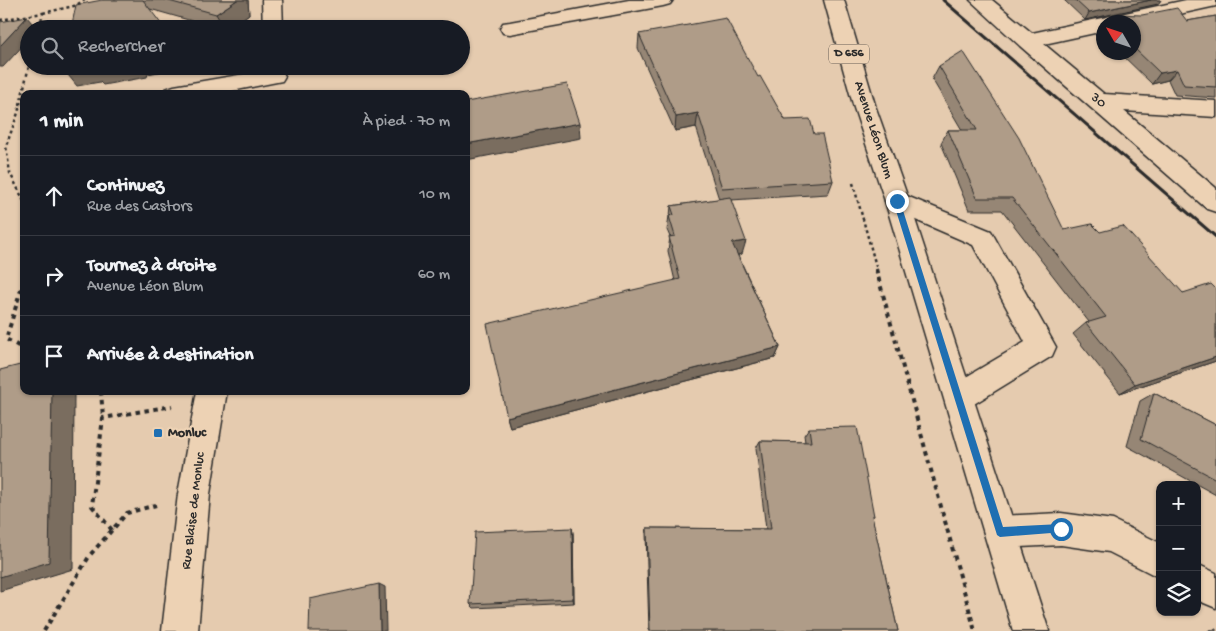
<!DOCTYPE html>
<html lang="fr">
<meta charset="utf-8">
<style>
:root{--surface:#171b24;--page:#242831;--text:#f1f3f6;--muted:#9ea1a6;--line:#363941}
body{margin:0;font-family:"Gochi Hand",sans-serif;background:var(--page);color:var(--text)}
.controls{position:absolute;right:15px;bottom:15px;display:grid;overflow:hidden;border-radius:10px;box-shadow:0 1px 4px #0004}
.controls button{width:45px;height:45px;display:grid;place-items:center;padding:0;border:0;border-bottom:1px solid var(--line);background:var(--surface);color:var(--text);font:25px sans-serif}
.compass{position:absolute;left:1096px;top:15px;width:45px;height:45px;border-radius:50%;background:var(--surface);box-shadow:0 1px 4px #0004;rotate:309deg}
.stop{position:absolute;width:15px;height:15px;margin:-11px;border:4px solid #1f6fb2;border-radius:50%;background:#fff}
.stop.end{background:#1f6fb2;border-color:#fff;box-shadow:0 1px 5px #0008}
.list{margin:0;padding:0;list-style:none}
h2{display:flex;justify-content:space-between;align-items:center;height:65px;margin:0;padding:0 20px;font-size:21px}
h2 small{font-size:16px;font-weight:400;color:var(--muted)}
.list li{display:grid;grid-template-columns:32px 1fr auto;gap:15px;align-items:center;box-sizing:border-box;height:80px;padding:0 20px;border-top:1px solid var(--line)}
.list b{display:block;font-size:19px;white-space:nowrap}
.list p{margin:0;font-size:16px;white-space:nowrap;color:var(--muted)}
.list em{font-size:16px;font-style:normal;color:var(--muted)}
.icon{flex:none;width:28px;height:28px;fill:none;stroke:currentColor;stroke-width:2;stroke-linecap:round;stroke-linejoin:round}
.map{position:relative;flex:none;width:1216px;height:631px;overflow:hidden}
.search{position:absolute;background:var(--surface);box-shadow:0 1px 4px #0004;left:20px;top:20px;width:450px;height:55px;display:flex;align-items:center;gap:12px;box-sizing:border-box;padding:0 18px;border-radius:28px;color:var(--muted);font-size:19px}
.panel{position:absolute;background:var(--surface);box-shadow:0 1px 4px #0004;left:20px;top:90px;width:450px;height:305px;border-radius:10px}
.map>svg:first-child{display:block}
</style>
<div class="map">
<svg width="1216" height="631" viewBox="0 0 1216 631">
<rect width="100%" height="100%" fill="#e5cbaf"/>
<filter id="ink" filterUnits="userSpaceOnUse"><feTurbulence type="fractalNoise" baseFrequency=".02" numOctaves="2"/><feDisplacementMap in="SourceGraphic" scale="10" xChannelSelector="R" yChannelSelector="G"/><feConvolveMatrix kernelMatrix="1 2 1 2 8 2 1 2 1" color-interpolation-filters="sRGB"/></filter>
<g filter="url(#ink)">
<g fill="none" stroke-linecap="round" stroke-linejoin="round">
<g stroke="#2b2b2b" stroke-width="3">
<g id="minor">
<polygon points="262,0 282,0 283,29 263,29"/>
<polygon points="629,0 673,0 670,4 663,6 510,34 503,33 500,28 503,23 510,22"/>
<polygon points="970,0 992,0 1032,33 1186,0 1216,0 1216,6 1134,24 1104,22 1104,31 1044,44 1104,94 1216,101 1216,117 1124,111 1216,188 1216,212 1207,209 1020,46"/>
<polygon points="274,69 282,71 285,76 282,81 217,94 163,94 166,89 174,86"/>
<polygon points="897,192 991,231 1056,347 1052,356 969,407 959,411 949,407 944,397 949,387 1025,342 973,245 888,208 885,201 888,194"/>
<polygon points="197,391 227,391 210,494 198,631 162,631 178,494"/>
<polygon points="1061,513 1113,520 1160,543 1160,578 1109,552 1061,545 1000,548 988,544 984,532 988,520 1000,516"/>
<polygon points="1197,564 1216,573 1216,608 1197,600"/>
</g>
</g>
<g stroke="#2b2b2b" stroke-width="3">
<polygon id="major" points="824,0 844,0 876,108 909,201 1049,631 1013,631 885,201 854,108"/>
</g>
<g stroke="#2b2b2b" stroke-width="2.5" stroke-dasharray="3 3" stroke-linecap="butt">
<polyline points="43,13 74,6 85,0"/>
<polyline points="0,20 43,13 39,29"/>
<polyline points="853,183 877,270"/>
<polyline points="24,201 10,173 6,146 18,113 29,66"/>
</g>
<g stroke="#2b2b2b" stroke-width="4" stroke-dasharray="4.5 4.5" stroke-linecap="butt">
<polyline points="876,269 975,631"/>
<polyline points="24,280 6,339 24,349"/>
<polyline points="101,391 103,418"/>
<polyline points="112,530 92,506 103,418 172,406"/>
<polyline points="44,631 90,555 127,513 156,505"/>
</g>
<use href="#minor" fill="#edd2b4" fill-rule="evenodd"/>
<use href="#major" fill="#edd2b4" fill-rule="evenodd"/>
<polyline stroke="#2b2b2b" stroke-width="3" points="943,0 1216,237"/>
</g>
<g fill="#968675" stroke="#2b2b2b">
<polygon points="102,0 248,0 249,14 228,29 220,29 150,9"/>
<polygon points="1064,0 1161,0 1158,4 1113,14 1187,21 1216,16 1216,98 1175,95 1168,80 1152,84 1119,52 1134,52 1134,22 1107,22 1113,14 1085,20"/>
<polygon points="1104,28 1104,38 1099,34"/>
<polygon points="639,34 758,77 785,120 814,134 833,181 828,194 731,200 742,254 738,255 780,347 775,358 510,427 507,417 675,281 668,251 670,237 667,230 669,216 670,216 671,206 719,199 696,127 675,131 638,48"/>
<polygon points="939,66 1064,230 1100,232 1183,293 1216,289 1216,361 1120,393 1073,334 1086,323 1089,322 1002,210 969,210 941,143 948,130 962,130 932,79"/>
<polygon points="1154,393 1216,425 1216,495 1127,446 1140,401"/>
<polygon points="809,428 874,516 872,517 898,631 649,631 646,533 647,528 766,529 756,448 760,441 805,442 804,435"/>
<polygon points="572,528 573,533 574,603 474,608 470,604"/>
<polygon points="1216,629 1216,631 1208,631 1209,630"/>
</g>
<g fill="#7a6d5f" stroke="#2b2b2b">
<polygon points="237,0 248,0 249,14 228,29 225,29 216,14"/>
<polygon points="1151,0 1161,0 1158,4 1085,20 1089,13"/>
<polygon points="27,17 37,29 29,29 29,39 3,67 0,67 0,46"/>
<polygon points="89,66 189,66 148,74 147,77 103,85 100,82 77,86 64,70"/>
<polygon points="1177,70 1168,80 1152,84 1160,73"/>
<polygon points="698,113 696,127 675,131 676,117"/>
<polygon points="580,123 581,138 466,160 466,144"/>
<polygon points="746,241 742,254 729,257 732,243"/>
<polygon points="780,347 775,358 510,427 507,417"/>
<polygon points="1216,357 1216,361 1120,393 1135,384"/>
<polygon points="52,391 74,391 73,569 0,591 0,577"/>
<polygon points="572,528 573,533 574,603 573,599"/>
<polygon points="379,584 385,587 386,631 380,631"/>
</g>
<g fill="#af9c88" stroke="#2b2b2b">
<polygon points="102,0 143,0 165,29 71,29 76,5"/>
<polygon points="165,0 237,0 216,14"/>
<polygon points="1075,0 1151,0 1089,13"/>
<polygon points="1177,8 1187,21 1216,16 1216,87 1184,85 1177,70 1160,73 1134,48 1134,22 1111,22 1113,22 1113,14 1142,15"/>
<polygon points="27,17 0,46 0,22"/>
<polygon points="726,18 758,77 760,76 785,120 810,119 814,134 822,134 833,181 722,188 698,113 676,117 639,34"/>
<polygon points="963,51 1019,138 1064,230 1092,224 1100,232 1123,226 1183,293 1211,284 1216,289 1216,357 1135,384 1086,323 1106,317 1012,198 977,198 948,130 977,130 939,66"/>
<polygon points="64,66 89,66 64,70"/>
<polygon points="90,66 108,66 90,70"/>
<polygon points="567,84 580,123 466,144 466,102"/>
<polygon points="730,197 746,241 732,243 780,347 507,417 487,324 680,279 669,237 675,236 669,216 674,215 671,206"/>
<polygon points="24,364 24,391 52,391 49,562 0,577 0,370"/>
<polygon points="1154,393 1216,425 1216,479 1141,439"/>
<polygon points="857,427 874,516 872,516 898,631 650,631 647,528 771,529 760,441 811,442 809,428"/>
<polygon points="572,528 573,599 470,604 475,532"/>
<polygon points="379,584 380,631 309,631 310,599"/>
</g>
</g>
<polygon fill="#1f6fb2" points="897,198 900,201 1003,527 1061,524 1066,529 1064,532 1000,537 997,535 893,201"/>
<rect fill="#1f6fb2" stroke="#edd2b4" stroke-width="2" x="153" y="428" width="10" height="10" rx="2.5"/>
<g text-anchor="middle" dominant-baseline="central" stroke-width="4.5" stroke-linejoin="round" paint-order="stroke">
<rect fill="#edd2b4" stroke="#655d54" stroke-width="1" x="829" y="44.5" width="40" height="19" rx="4"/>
<g font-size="12" font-weight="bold" fill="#2b2b2b">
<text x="849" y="54">D 656</text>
</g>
<g font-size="14" fill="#2b2b2b" stroke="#edd2b4">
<text transform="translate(1098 101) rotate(40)">30</text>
<text transform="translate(873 130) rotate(72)">Avenue Léon Blum</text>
<text transform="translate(194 511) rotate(-83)">Rue Blaise de Monluc</text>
</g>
<g font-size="14" font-weight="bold" fill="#2b2b2b" stroke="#edd2b4" text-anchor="start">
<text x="168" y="433">Monluc</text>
</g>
</g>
</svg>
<div class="controls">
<button>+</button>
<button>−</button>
<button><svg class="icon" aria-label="layers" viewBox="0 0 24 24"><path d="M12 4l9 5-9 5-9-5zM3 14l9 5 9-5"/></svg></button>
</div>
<svg class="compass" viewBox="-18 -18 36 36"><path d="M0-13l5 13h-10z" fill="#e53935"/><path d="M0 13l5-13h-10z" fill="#9ea1a6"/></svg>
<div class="stop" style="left:1061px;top:529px"></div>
<div class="stop end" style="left:897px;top:201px"></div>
<div class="search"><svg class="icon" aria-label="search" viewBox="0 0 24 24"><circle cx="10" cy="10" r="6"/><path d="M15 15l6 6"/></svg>Rechercher</div>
<section class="panel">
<h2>1 min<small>À pied · 70 m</small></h2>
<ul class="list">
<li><svg class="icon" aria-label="ahead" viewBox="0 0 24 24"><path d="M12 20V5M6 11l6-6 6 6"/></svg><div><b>Continuez</b><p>Rue des Castors</p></div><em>10 m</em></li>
<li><svg class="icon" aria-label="right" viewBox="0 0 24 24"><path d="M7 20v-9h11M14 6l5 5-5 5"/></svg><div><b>Tournez à droite</b><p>Avenue Léon Blum</p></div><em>60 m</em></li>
<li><svg class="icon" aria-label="arrive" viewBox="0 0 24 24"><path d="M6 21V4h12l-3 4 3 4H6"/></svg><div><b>Arrivée à destination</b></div></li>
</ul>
</section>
</div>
